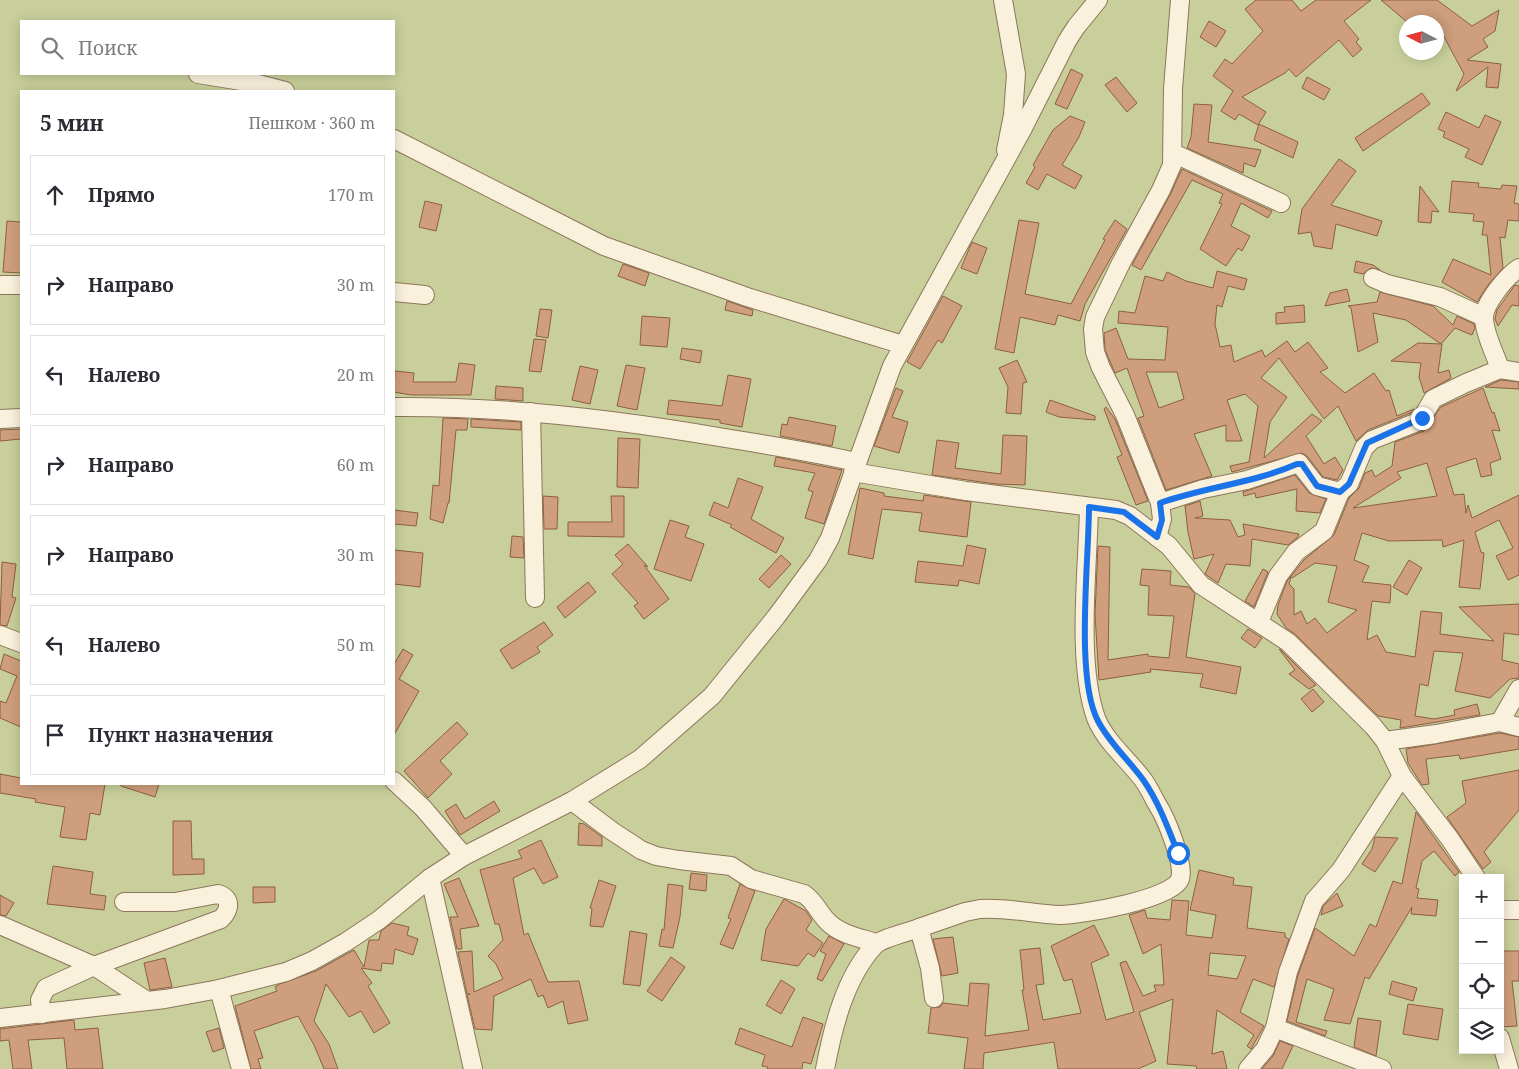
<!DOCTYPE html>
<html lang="ru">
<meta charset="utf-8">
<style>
:root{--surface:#fff;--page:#f7f7f7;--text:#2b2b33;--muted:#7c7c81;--line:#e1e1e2}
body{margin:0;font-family:"Noto Serif",serif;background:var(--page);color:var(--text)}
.controls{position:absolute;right:15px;bottom:15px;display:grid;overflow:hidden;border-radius:0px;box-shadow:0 2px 12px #0003}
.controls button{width:45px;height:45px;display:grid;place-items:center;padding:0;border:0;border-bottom:1px solid var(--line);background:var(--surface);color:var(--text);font:25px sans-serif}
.compass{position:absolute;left:1399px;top:15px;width:45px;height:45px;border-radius:50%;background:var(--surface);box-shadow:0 2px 12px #0003;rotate:276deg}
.stop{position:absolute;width:15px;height:15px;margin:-11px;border:4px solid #1a73e8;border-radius:50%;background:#fff}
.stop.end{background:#1a73e8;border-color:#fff;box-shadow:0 1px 5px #0008}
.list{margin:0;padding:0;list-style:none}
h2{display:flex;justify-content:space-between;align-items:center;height:65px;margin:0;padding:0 20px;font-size:21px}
h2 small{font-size:16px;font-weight:400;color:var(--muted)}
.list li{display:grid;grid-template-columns:32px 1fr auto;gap:15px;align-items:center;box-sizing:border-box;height:80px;margin:0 10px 10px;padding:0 10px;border:1px solid var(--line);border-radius:0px}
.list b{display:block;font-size:19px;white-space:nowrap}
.list em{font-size:16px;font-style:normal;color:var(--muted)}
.icon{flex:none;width:28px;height:28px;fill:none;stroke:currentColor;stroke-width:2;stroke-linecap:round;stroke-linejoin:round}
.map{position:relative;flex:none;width:1519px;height:1069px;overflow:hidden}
.search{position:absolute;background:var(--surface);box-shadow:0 2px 12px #0003;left:20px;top:20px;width:375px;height:55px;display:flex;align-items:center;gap:12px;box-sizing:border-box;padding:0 18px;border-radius:0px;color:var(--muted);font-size:19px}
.panel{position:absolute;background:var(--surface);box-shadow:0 2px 12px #0003;left:20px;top:90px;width:375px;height:695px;border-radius:0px}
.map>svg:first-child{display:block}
</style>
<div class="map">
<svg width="1519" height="1069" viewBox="0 0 1519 1069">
<rect width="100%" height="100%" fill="#f0e4c8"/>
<path fill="#c9cf9b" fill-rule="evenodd" d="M0 0H1519V1069H0ZM21 21H394V74H21ZM1406 22H1436V52H1406ZM21 91H394V784H21ZM914 328 874 404 888 352 860 341 885 339ZM1463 878H1500V1050H1463Z"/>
<g fill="#cf9f7d" stroke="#8d5f41" fill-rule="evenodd">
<polygon points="1256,0 1292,0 1301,11 1316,0 1371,0 1344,21 1359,39 1356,42 1362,49 1353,57 1339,40 1296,77 1289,69 1285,73 1242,97 1266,112 1258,125 1239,114 1235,120 1221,111 1233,91 1213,76 1225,59 1232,64 1263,31 1245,9"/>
<polygon points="1381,0 1437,0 1472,26 1499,10 1495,31 1483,39 1488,47 1467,60 1501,64 1498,88 1486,87 1488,67 1456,91 1464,74 1436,22 1407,22"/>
<polygon points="1209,21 1226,31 1216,47 1200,37"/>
<polygon points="1071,69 1083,75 1067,109 1055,104"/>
<polygon points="1116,77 1137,103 1127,112 1105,85"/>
<polygon points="1307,77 1330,89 1324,100 1302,88"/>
<polygon points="1422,93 1430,104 1363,151 1355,138"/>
<polygon points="1194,104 1212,105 1208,142 1261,150 1255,167 1244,163 1243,173 1187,148 1191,137"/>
<polygon points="1446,112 1479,128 1485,115 1501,122 1482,165 1465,157 1469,149 1443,137 1445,132 1438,129"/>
<polygon points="1070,116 1085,122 1079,137 1062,165 1082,176 1075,189 1047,174 1038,190 1026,183 1035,167 1033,165 1053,130"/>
<polygon points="1259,124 1298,142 1293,158 1254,140"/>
<polygon points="1339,159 1356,171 1331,205 1382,221 1377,236 1336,224 1332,249 1314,246 1311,232 1298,234 1302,209"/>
<polygon points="1182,169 1272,211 1268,218 1241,203 1231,226 1250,236 1242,251 1238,248 1226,266 1200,249 1222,204 1219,203 1223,194 1192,180 1141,270 1132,265 1170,195"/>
<polygon points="1452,181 1479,183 1478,187 1501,189 1502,185 1517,186 1514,203 1519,204 1519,221 1508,220 1505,238 1500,237 1503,268 1488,285 1477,302 1442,282 1453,259 1491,275 1487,235 1482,235 1484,222 1473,221 1474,214 1449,212"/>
<polygon points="1420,186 1439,212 1432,211 1431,223 1418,222"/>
<polygon points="425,201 442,205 436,231 419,227"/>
<polygon points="1019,220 1039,223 1025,294 1067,303 1071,304 1105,240 1103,239 1115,220 1127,229 1085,304 1080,321 1058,315 1055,325 1020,317 1014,353 995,349"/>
<polygon points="7,221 21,222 21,273 3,272"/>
<polygon points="972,242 987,248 977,274 961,268"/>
<polygon points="1356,261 1373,265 1380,270 1371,268 1363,274 1354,272"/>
<polygon points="623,264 649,273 645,286 618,276"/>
<path d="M1217 271 1247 279 1244 290 1228 286 1222 307 1217 305 1215 324 1220 347 1231 345 1234 362 1262 350 1265 357 1287 341 1295 352 1308 342 1328 368 1320 372 1345 393 1374 373 1386 391 1389 390 1397 416 1414 409 1413 412 1368 430 1356 441 1338 406 1324 419 1279 358 1261 378 1287 397 1270 422 1264 458 1312 414 1322 421 1306 436 1324 464 1335 457 1343 470 1337 480 1323 477 1307 456 1302 453 1232 472 1230 466 1249 462 1258 406 1245 394 1227 400 1242 441H1226V425L1194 434 1212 476 1166 490 1138 418 1144 416 1127 368 1115 373 1105 350 1104 333 1116 328 1128 359 1165 360 1168 327 1118 323 1119 311 1135 313 1145 276 1163 281 1167 272 1186 281 1213 288ZM1146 372H1177L1184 399 1159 408Z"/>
<polygon points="1515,285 1519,286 1519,306 1512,305 1498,326 1495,319 1497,310"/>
<polygon points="1347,289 1350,301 1325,306 1330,293"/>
<polygon points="1380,292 1433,306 1453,325 1457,316 1474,324 1475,328 1472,335 1455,328 1441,344 1406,320 1373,313 1378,342 1358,352 1351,308 1348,306 1377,302"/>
<polygon points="943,296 962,306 942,343 938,340 920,369 907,362"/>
<polygon points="727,301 753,310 752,316 725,310"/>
<polygon points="1304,305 1305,322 1276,324 1276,313 1285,312 1284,307"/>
<polygon points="540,309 552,310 548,338 536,336"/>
<polygon points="642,316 670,318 667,347 640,345"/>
<polygon points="534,339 546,340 541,372 529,371"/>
<polygon points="1418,343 1442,344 1438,373 1449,370 1451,378 1424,393 1419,377 1421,363 1391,361"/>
<polygon points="682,348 702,351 700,363 680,359"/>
<polygon points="1017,360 1027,382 1023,383 1021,414 1006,413 1008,387 999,368"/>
<polygon points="459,363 475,365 471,395 411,395 394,392 395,371 414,373 413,382 456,382"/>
<polygon points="626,365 645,368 637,410 617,406"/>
<polygon points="580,366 598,370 590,404 572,400"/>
<polygon points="728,375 751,379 742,427 720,423 720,420 667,414 669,400 722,406"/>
<polygon points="1501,380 1519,382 1519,389 1485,387"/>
<polygon points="496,386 523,388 523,401 495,399"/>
<polygon points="896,388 903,391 892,417 908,422 899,453 874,446"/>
<path d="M1483 388 1492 413 1494 412 1500 431 1492 430 1501 459 1490 463 1492 475 1481 477 1476 458 1446 468 1454 495 1464 494 1466 513 1468 505 1472 518 1519 495V575L1508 580 1496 556 1513 548 1499 520 1475 532 1481 552 1484 553 1480 589 1459 587 1464 540 1443 547 1442 540 1389 541 1362 533 1354 560 1369 566 1362 582 1391 585 1390 603 1372 601 1367 640 1377 635 1386 652 1415 657 1421 611 1442 613 1440 634 1494 641 1459 607 1519 604V635L1504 633 1502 660 1519 664V678L1510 679 1490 698 1455 691 1463 653 1434 651 1428 686 1420 684 1415 716 1434 719 1455 715 1454 710 1477 704 1480 715 1400 728 1401 720 1378 716 1295 634 1286 628 1277 614 1278 605 1287 581 1304 560 1334 535 1349 498 1359 488 1365 473 1372 470 1375 477 1392 466 1395 442 1424 431 1441 407ZM1427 463 1437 496 1353 508 1401 478 1397 472ZM1315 563 1337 566 1328 602 1357 610 1327 633 1315 618 1307 624 1301 611 1294 615V589L1289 584 1291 577 1292 578Z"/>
<polygon points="1050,400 1095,416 1095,420 1059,417 1046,412"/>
<polygon points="1106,407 1115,419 1148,501 1136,505 1117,457 1122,455 1104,409"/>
<polygon points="789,417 836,426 832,446 780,436 782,424 787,425"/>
<polygon points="443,418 468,419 467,430 456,430 449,503 448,503 443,523 430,519 433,485 439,486"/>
<polygon points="471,419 521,422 521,430 471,427"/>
<polygon points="21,429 21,439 0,441 0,430"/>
<polygon points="1003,435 1027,436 1025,485 996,484 932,475 937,440 959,443 955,468 1001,474"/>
<polygon points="618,438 640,439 638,488 617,487"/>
<polygon points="776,457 842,470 824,524 805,518 813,492 808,490 815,473 774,466"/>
<polygon points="1295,475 1309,493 1326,499 1320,513 1296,511 1297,489 1256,498 1255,493 1244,496 1243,492"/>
<polygon points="738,478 763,487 751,519 784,538 776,553 730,527 732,525 709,515 714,502 728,508"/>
<polygon points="860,488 884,493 884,496 923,501 924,495 971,502 967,537 919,531 922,513 882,509 873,559 848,554"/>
<polygon points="543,496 558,497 557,529 544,529"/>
<polygon points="611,496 624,496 624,537 568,536 568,522 612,522"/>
<polygon points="1200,501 1203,516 1195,518 1230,520 1238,537 1245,535 1243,524 1299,534 1298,537 1288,545 1252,539 1250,566 1226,564 1218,583 1205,574 1214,554 1194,559 1188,532 1185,506"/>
<polygon points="394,510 418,513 416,526 394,524"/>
<polygon points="670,520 689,526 685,537 704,544 691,581 654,569"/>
<polygon points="512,536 523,537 524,558 510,557"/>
<polygon points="628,544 648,567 644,565 669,599 644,619 634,606 638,603 612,574 623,564 615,555"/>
<polygon points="967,545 986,549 979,584 959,580 958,586 915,582 918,561 963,566"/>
<polygon points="1098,546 1110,547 1108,660 1148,654 1148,656 1169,658 1174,616 1148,615 1149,586 1140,585 1142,569 1171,571 1170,585 1189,587 1195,594 1186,657 1241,667 1236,694 1200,687 1203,674 1150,669 1151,672 1099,680 1095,614"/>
<polygon points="394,550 423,553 420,587 394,584"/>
<polygon points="781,555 791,564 769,588 759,579"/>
<polygon points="1409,560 1422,568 1407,595 1393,587"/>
<polygon points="2,562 16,564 12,597 16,598 7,626 0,625"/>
<polygon points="1263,569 1268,572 1254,607 1245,601"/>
<polygon points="588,582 596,592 565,618 557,607"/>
<polygon points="544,622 553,635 537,647 540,652 512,669 500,650"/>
<polygon points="1248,629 1262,638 1255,648 1241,638"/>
<polygon points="403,649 413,655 399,679 419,691 394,735 394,664"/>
<polygon points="1279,649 1281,650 1316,685 1309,689 1289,674 1295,670"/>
<polygon points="4,654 21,661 21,727 0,718 0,701 6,703 17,676 0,669"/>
<polygon points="1313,689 1324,702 1312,712 1301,699"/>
<polygon points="457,722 468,734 440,761 452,774 428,798 404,771"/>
<polygon points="1500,733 1519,737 1519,749 1460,759 1459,755 1426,759 1429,784 1422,785 1408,763 1406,749"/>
<polygon points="1519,770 1519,810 1484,852 1491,862 1483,869 1447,817 1466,803 1462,781"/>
<polygon points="0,774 21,778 21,784 105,784 100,815 90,813 86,840 60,837 65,807 35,802 36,799 0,793"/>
<polygon points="121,784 159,784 155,797 121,786"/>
<polygon points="494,801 500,811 460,835 445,811 456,804 465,819"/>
<polygon points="1416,812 1459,872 1455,876 1434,851 1422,861 1416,888 1419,889 1417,898 1438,900 1436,916 1411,914 1412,907 1369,979 1365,977 1350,1024 1324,1020 1334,989 1307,979 1296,1022 1327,1031 1325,1036 1287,1021 1298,975 1315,928 1354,956 1370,924 1376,927 1393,881 1402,884"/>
<polygon points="173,821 191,821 192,859 204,859 204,874 173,875"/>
<polygon points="579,823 584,824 602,837 602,846 578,845"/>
<polygon points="1375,837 1398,838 1375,872 1362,864 1372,849"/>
<polygon points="541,840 558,877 543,884 534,868 513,878 524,935 528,933 548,982 579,981 588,1020 568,1024 563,1001 548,1008 543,995 538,997 531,979 494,996 492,1030 475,1029 467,995 470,994 467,994 458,952 472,951 474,992 503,979 496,964 488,956 503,940 499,924 495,924 480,870 522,858 518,851"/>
<polygon points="53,866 93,872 90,894 106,896 104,910 47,904"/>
<path d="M1199 870 1234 878 1233 885 1252 887 1247 928 1285 933V937L1289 939 1274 987 1253 979 1240 1012 1264 1026 1251 1049 1247 1046 1254 1035 1217 1010 1212 1054 1223 1051 1227 1069H1197L1196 1066 1167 1064 1173 999 1139 1012 1156 1061 1138 1069H1058L1054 1042 984 1053 983 1069H964L968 1038 928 1033 931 1008 940 1007 943 1003 968 1006 970 983 989 984 985 1036 1029 1030 1022 990H1024L1020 950 1040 948 1044 984 1036 985 1043 1020 1081 1013 1072 979 1064 981 1051 946 1094 925 1109 955 1091 963 1106 1020 1134 1012 1120 963 1126 961 1143 996 1156 991 1154 985H1164L1161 944 1143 954 1129 915 1145 910 1147 918 1170 920 1172 900 1189 901 1186 935 1212 938 1216 915 1190 910ZM1210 953 1246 956 1237 979 1208 975Z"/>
<polygon points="691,873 707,875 706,891 689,889"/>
<polygon points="459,878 479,926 460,929 462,949 457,949 450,917 458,917 444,884"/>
<polygon points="599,880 616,886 603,927 590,926 592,908 590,908"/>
<polygon points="668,884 683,886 680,917 673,948 659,946 662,929 664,930"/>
<polygon points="740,884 755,891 733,949 720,944 731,919 728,918"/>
<polygon points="253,887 275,887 275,902 253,903"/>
<polygon points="1337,893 1343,906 1321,915 1323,906"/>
<polygon points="0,895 14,903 6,916 0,915"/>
<polygon points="784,899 806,911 812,920 806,930 823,943 814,957 808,953 798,966 761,960 766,929"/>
<polygon points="392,923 409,927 407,935 418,939 413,955 395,949 393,964 382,963 381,971 361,968 372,983 368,986 390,1023 374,1033 361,1011 349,1017 326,984 314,1021 329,1044 338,1069 324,1069 314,1045 298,1016 254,1031 263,1058 258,1059 261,1069 251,1069 235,1006 277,991 275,987 280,984 316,971 354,950 364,967 369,940 379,940 381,931"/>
<polygon points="630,931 647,934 640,986 623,984"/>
<polygon points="829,936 844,944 822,981 817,979 826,954 820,951"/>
<polygon points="953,937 958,973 942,976 933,939"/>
<polygon points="1500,951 1519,951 1519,981 1512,981 1517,1026 1500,1027"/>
<polygon points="671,957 685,967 662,1001 647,991"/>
<polygon points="165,958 172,987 150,990 144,963"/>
<polygon points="781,980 795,989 781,1014 766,1005"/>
<polygon points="1392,981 1417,988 1413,1001 1389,994"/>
<polygon points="1408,1004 1443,1009 1438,1040 1403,1034"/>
<polygon points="803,1017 823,1024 811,1064 803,1062 802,1069 767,1069 768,1067 762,1066 765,1055 735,1044 740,1028 792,1047"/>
<polygon points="1358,1018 1381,1021 1376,1056 1354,1047"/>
<polygon points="74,1020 75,1030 98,1028 103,1069 67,1069 64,1038 28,1040 32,1069 13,1069 9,1040 0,1041 0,1029"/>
<polygon points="219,1028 224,1048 213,1052 206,1032"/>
<polygon points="1280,1041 1293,1046 1282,1069 1262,1069 1273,1056"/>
</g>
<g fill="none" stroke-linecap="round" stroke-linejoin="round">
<g stroke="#8d765c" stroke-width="20">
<g id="minor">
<polyline points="1003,0 1016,74 1013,115 1006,150"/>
<polyline points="198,74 254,83 285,91"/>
<polyline points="394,139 604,246 747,297 903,345"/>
<polyline points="1173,153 1281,203"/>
<polyline points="1373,278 1387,284 1440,297 1484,317"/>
<polyline points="0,285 21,285"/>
<polyline points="394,292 425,295"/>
<path d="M1500 369C1495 353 1485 336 1484 319 1483 304 1507 276 1519 268"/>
<path d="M394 407C505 406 616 419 725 438 769 445 813 452 856 462"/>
<polyline points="531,412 535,598"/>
<polyline points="0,419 21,418"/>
<polyline points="853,472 966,491 1116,510 1130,516 1169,546 1201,585 1288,642 1373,726 1385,741 1402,776 1450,839 1476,878"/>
<polyline points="1160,503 1203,489 1247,480 1299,463 1317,486 1340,492 1349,484 1364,448 1372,440 1420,421 1433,399 1466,383 1500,369 1519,372"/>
<polyline points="1157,537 1162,519 1160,503 1125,415 1101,368 1095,352 1093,329 1095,317 1121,263 1161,190 1172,165 1173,89 1180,0"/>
<polyline points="1259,622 1278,576 1296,552 1324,531 1340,492"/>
<polyline points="0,635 21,643"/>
<polyline points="1500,722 1519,689"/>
<polyline points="1385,741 1436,734 1500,722 1519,727"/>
<polyline points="394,781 423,808 464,856"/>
<path d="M572 801 612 831 641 850 656 856 679 860 731 866 751 879 804 894C816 902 819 914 829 923 842 935 861 938 876 943"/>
<polyline points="430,878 473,1069"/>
<polyline points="1500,910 1519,910"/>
<polyline points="0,925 94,966 147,1001"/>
<polyline points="219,989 241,1069"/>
<path d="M934 998 930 968 919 928 965 912 980 909C1007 907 1033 914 1060 915 1080 915 1174 899 1180 879 1185 864 1166 818 1157 804 1153 797 1149 788 1144 781 1129 760 1106 743 1096 718 1076 661 1088 568 1089 507"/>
<path d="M42 1014 40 1000 46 988 94 966 221 919C230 910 232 898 218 894L175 902H124"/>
<polyline points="0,1018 165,999 219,989 286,972 312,961 346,942 379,920 430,878 464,856 572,801 640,759 712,696 776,617 818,560 830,538 892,366 1022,130 1067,41 1076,27 1098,0"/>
<polyline points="1275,1028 1382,1069"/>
<polyline points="1500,1038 1509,1069"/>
<path d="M825 1069C833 1027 845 977 875 945 882 938 909 932 919 928"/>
<polyline points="1248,1069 1265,1049 1275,1028 1288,972 1314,901 1341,870 1402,776"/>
</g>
</g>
<use href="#minor" stroke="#faf1dc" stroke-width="18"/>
</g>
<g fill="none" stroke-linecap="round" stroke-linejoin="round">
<path stroke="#1a73e8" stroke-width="6" d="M1178 853C1168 828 1159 803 1144 781 1129 760 1110 744 1098 721 1075 678 1089 559 1089 507L1124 512 1157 537 1162 520 1160 503C1205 487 1254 483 1297 464H1302L1317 486 1340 492 1349 484 1367 443 1422 418"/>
</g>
</svg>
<div class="controls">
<button>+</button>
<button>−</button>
<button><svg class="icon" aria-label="locate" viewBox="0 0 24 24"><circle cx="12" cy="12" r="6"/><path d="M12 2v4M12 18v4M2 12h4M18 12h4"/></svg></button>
<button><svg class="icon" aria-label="layers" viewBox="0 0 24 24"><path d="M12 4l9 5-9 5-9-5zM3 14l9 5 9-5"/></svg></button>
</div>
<svg class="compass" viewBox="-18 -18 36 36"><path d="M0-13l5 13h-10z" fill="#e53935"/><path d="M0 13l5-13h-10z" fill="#7c7c81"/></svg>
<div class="stop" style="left:1178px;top:853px"></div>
<div class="stop end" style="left:1422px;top:418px"></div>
<div class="search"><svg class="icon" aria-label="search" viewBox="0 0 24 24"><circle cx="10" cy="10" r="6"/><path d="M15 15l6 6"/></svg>Поиск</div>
<section class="panel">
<h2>5 мин<small>Пешком · 360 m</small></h2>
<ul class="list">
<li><svg class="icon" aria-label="ahead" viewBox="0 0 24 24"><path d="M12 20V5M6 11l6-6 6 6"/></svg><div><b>Прямо</b></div><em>170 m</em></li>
<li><svg class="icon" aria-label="right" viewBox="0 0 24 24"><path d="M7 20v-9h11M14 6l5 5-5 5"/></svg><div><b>Направо</b></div><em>30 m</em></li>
<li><svg class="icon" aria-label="left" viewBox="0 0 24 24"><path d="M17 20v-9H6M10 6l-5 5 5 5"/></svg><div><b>Налево</b></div><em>20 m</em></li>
<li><svg class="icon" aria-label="right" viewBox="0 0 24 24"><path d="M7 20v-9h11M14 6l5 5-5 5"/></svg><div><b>Направо</b></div><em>60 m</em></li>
<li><svg class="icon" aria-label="right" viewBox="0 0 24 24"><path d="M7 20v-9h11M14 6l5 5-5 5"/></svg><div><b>Направо</b></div><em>30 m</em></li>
<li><svg class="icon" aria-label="left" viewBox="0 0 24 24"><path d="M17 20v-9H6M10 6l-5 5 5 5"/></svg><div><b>Налево</b></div><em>50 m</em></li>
<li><svg class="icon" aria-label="arrive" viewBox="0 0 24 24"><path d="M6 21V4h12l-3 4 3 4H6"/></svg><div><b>Пункт назначения</b></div></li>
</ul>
</section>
</div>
